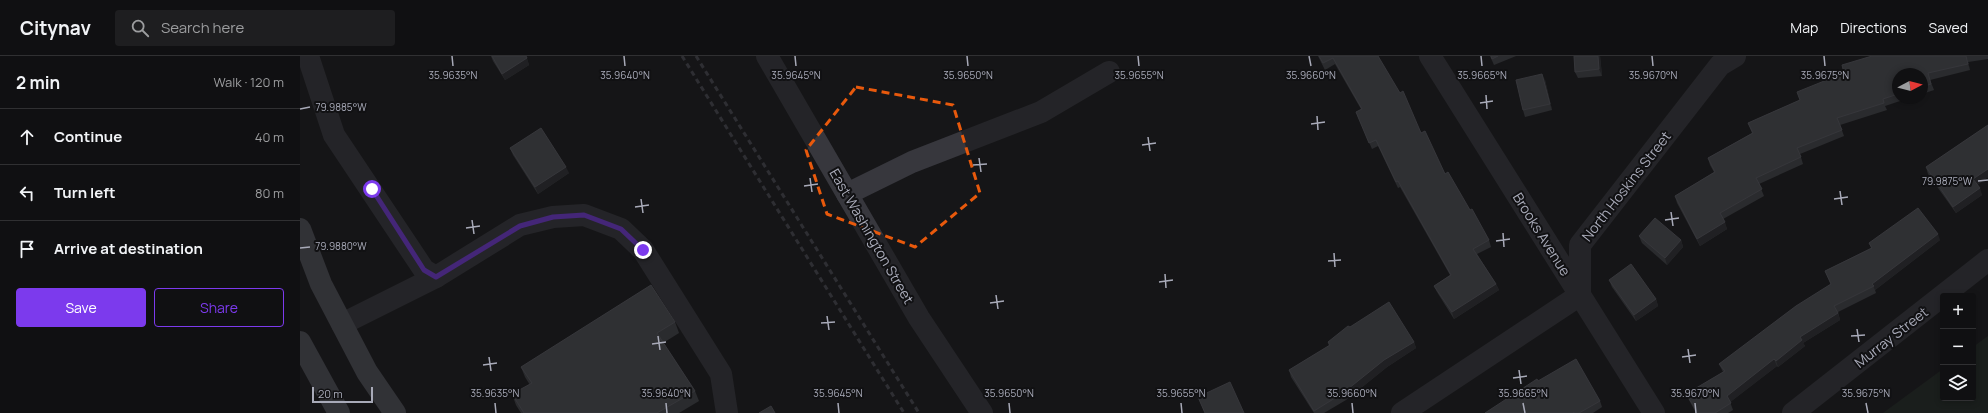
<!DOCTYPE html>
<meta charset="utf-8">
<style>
:root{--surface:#101012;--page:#1e1e20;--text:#f1f3f6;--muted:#9c9d9f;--line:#303032;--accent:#7c3aed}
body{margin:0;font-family:Manrope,sans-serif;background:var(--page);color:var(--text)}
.controls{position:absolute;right:12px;bottom:12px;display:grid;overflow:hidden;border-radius:4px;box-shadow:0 2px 6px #0003}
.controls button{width:36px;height:36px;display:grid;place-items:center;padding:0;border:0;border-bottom:1px solid var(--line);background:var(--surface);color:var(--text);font:20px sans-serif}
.compass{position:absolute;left:1592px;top:12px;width:36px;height:36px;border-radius:50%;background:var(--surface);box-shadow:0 2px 6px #0003;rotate:83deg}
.scale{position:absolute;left:12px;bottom:10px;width:61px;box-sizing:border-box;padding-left:4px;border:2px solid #a8aab8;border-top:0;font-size:11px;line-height:14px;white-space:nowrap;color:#a8aab8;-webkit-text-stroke:3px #111113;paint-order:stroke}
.stop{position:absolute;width:12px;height:12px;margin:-9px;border:3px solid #7c3aed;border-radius:50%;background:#fff}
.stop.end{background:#7c3aed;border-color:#fff;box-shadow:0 1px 4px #0008}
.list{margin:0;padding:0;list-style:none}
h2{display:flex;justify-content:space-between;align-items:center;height:52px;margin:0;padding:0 16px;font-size:17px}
h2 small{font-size:13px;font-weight:400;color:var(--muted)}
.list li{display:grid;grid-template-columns:26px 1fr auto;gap:12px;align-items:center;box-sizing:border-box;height:56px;padding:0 16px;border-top:1px solid var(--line)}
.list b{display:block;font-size:15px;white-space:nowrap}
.list em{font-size:13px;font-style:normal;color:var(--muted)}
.actions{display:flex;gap:8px;padding:12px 16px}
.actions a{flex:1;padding:9px 0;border:1px solid var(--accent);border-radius:4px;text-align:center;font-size:14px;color:var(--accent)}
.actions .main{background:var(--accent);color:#fff}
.icon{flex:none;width:22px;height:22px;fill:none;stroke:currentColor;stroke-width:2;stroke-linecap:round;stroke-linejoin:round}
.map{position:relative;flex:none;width:1688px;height:357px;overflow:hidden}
header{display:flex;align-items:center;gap:24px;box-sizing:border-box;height:56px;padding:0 20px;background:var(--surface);border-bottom:1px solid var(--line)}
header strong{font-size:19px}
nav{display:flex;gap:22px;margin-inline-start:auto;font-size:14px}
.search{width:280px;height:36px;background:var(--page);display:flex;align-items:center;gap:10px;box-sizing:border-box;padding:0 14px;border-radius:4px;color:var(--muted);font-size:15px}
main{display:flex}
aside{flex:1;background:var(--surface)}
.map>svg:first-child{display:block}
</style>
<header>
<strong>Citynav</strong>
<div class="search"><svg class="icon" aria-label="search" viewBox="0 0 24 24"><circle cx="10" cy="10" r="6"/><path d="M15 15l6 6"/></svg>Search here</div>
<nav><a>Map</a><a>Directions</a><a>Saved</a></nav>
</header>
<main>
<aside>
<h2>2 min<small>Walk · 120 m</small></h2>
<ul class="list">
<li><svg class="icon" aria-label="ahead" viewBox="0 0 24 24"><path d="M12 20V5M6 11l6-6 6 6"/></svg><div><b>Continue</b></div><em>40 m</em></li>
<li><svg class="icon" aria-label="left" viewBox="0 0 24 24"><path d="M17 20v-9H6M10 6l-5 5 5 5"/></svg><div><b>Turn left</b></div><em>80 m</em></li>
<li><svg class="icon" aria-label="arrive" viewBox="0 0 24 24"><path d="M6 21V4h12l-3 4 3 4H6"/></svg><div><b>Arrive at destination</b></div></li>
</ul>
<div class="actions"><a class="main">Save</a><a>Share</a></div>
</aside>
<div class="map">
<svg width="1688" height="357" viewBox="0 0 1688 357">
<rect width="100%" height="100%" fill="#161618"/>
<polygon fill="#202822" points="1688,280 1688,357 1583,357 1643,313 1643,342 1673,342 1673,291"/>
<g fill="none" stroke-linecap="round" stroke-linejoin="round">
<g stroke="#37373d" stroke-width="22">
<polyline points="8,0 34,79 124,214 136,221 220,169 253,161 284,159 321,173 343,194 421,318 427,357"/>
<polyline points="467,0 619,262 682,357"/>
<polyline points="1130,0 1354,357"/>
<polyline points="547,138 612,106 741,56 809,16"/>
<polyline points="42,268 136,221"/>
<polyline points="1102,357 1280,239 1280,189 1420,9 1435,0"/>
<polyline points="1493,357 1688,204"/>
</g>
<g stroke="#53545c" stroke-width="22">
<polyline points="0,173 21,228 67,316 95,357"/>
<polyline points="0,286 39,357"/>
</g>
<g stroke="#4c4d54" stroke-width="3" stroke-dasharray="5 4" stroke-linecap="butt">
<polyline points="382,0 604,357"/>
<polyline points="396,0 619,357"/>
</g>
</g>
<g fill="#44464a">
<polygon points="191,0 226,0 229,9 205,24 193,5"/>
<polygon points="1018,0 1078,0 1121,77 1145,118 1170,154 1189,184 1191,191 1177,198 1196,228 1199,234 1154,263 1137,236 1134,230 1150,219 1100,131 1098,132 1078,90 1072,93 1056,56 1061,53 1035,8 1025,14"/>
<polygon points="1190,0 1216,0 1194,9"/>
<polygon points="1274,0 1300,0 1302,20 1278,22 1275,16"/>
<polygon points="1572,0 1688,0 1688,3 1668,6 1670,14 1630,24 1634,34 1622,38 1622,18 1598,18 1598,42 1609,42 1585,50 1587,54 1540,69 1544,80 1500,98 1503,108 1459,128 1464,140 1423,163 1427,173 1400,190 1377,147 1375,140 1414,116 1410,109 1408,102 1452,77 1448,67 1500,44 1544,17"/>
<polygon points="1245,24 1252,54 1225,61 1223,54"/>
<polygon points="1688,69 1688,121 1677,129 1682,139 1656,157 1628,118 1626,111"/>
<polygon points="210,92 269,117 238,138 213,99"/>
<polygon points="1339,180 1381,184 1383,191 1367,209 1342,187"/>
<polygon points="1640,184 1575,234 1576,237 1538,256 1540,264 1503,287 1505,290 1478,311 1477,310 1430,346 1433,354 1428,357 1396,357 1389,344 1386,338 1423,316 1419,308 1531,228 1525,215 1571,192 1569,187"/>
<polygon points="1309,224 1356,243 1358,250 1336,265 1312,231"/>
<polygon points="375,266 379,277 363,287 395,335 399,345 379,357 221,357 216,349 212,338 230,329 225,321 221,311"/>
<polygon points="1028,286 1114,286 1116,292 1087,311 1046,344 1024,357 1014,357 991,321 989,314 1029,290"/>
<polygon points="1238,325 1300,345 1302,351 1293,357 1185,357"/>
<polygon points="898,341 944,357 905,357"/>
</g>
<g fill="#2d2e31">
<polygon points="1298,0 1300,0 1302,20 1299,13"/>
<polygon points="1666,0 1668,6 1670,14 1668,8"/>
<polygon points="227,2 229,9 205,24 202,18"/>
<polygon points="1242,18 1245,24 1252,54 1250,48"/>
<polygon points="266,111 269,117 238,138 235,131"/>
<polygon points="1688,113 1688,121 1676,130 1673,123"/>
<polygon points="1680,132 1682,139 1656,157 1653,151"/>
<polygon points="1425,166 1427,173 1400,190 1397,183"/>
<polygon points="1638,178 1640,184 1575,234 1572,228"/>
<polygon points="1381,184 1383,191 1367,209 1365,202"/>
<polygon points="1196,228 1199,234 1154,263 1152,256"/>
<polygon points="1356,243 1358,250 1336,265 1334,259"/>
<polygon points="1538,257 1540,264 1503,287 1505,290 1478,311 1476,305 1500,281"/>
<polygon points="1114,286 1116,292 1087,311 1046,344 1043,337 1084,304"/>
<polygon points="1474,303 1477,310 1429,347 1427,340"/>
</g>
<g fill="#4f5056" stroke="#5d5e65">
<polygon points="192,0 226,0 227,2 202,18"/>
<polygon points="1019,0 1078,0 1100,37 1103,35 1121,77 1125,75 1145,118 1148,116 1170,154 1172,153 1189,184 1173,193 1196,228 1152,256 1134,230 1151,219 1098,125 1096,126 1076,84 1069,87 1056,56 1062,53 1033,2 1023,7"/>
<polygon points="1191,0 1198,0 1192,3"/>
<polygon points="1274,0 1298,0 1299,13 1275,16"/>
<polygon points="1572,0 1666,0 1668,8 1628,17 1631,28 1622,31 1622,18 1598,18 1598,38 1583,43 1584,47 1537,62 1542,74 1497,92 1501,101 1456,122 1462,133 1420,157 1425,166 1397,183 1375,140 1415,116 1408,102 1453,77 1448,67 1500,44 1497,36 1544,17 1542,9"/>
<polygon points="1242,18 1250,48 1223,54 1216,24"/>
<polygon points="1688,69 1688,113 1673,123 1680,132 1653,151 1626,111"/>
<polygon points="241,72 266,111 235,131 210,92"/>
<polygon points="1618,152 1638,178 1572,228 1574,230 1534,250 1538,257 1500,281 1502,284 1476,305 1474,303 1427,340 1431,347 1415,357 1398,357 1386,338 1425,315 1419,308 1496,250 1531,228 1525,215 1572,192 1569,187"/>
<polygon points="1355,162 1381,184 1365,202 1339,180"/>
<polygon points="1331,208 1356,243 1334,259 1309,224"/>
<polygon points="351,229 375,266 357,277 395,335 357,357 224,357 212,338 232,327 221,311"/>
<polygon points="1089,246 1114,286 1084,304 1043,337 1014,355 989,314 1030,289 1028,286 1048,270 1050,271"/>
<polygon points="1276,303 1300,345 1279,357 1274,357 1274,356 1273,357 1185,357 1237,323 1238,325"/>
<polygon points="930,326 944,357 905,357 898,341"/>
<polygon points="471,350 475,357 459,357"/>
</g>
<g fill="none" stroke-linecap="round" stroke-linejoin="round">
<polyline stroke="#7c3aed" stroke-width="5" points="72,133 124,214 136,221 220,170 253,161 284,159 321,173 343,194"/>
</g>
<path d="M0 0H1688V357H0ZM556 31 653 49 680 137 615 191 527 158 506 94Z" fill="#161618" fill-opacity=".55" fill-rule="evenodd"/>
<path fill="none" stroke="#e8590c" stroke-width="3" stroke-dasharray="8 5" stroke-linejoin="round" d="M556 31 653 49 680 137 615 191 527 158 506 94Z"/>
<path fill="none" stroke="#a8aab8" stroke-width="1.5" d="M152 0 153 10M324 0 325 10M495 0 496 10M667 0 668 10M838 0 839 10M1009 0 1011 10M1181 0 1182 10M1352 0 1353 10M1524 0 1525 10M1186 39 1187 53M1180 47 1193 45M0 53 10 51M1017 60 1018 74M1011 68 1025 66M848 81 850 95M842 89 856 87M679 102 681 116M673 109 687 108M510 122 512 136M1678 125 1688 124M504 130 518 128M1540 135 1542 149M341 143 343 157M1534 143 1548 141M335 151 349 149M1371 156 1373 170M172 164 174 178M1365 164 1379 162M166 172 180 170M1203 177 1204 191M1196 185 1210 183M0 192 10 191M1034 197 1035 211M1028 205 1041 204M865 218 866 232M859 226 873 224M696 239 698 253M690 247 704 245M527 260 529 274M521 267 535 266M1557 273 1559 286M358 280 360 294M1551 280 1565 279M352 288 366 286M1388 293 1390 307M189 301 191 315M1382 301 1396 299M183 309 197 307M1219 314 1221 328M1213 322 1227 320M195 347 196 357M366 347 367 357M538 347 539 357M709 347 710 357M881 347 882 357M1052 347 1053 357M1223 347 1225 357M1395 347 1396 357M1566 347 1568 357"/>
<g text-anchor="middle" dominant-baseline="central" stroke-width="4" stroke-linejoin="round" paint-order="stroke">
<g font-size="14" fill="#a8aab8" stroke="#111113">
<text transform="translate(1326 130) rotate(-52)">North Hoskins Street</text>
<text transform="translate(1242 178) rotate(58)">Brooks Avenue</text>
<text transform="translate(572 180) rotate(60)">East Washington Street</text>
<text transform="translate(1591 281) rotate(-38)">Murray Street</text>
</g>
</g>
<g font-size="10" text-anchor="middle" fill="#a8aab8" stroke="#111113" stroke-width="4" stroke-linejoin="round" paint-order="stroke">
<text x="1011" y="23">35.9660°N</text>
<text x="153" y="23">35.9635°N</text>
<text x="325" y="23">35.9640°N</text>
<text x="496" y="23">35.9645°N</text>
<text x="668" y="23">35.9650°N</text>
<text x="839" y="23">35.9655°N</text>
<text x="1182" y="23">35.9665°N</text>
<text x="1353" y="23">35.9670°N</text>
<text x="1525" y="23">35.9675°N</text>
<text x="41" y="55">79.9885°W</text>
<text x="1647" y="129">79.9875°W</text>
<text x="41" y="194">79.9880°W</text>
<text x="195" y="341">35.9635°N</text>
<text x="366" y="341">35.9640°N</text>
<text x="538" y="341">35.9645°N</text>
<text x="709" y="341">35.9650°N</text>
<text x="881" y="341">35.9655°N</text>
<text x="1052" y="341">35.9660°N</text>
<text x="1223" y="341">35.9665°N</text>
<text x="1395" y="341">35.9670°N</text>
<text x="1566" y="341">35.9675°N</text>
</g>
</svg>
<div class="controls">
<button>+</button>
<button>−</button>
<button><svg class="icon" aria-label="layers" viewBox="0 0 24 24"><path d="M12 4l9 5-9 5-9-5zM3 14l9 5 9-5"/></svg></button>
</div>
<svg class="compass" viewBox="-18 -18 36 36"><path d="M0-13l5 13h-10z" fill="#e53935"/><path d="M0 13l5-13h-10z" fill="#9c9d9f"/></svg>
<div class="scale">20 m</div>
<div class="stop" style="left:72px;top:133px"></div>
<div class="stop end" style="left:343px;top:194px"></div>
</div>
</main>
